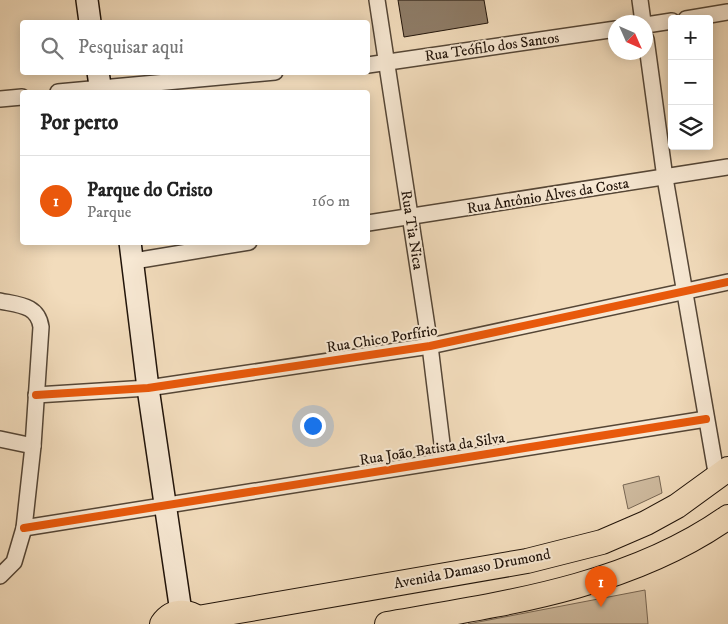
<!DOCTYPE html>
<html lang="pt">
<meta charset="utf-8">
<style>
:root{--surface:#fff;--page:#f6f6f6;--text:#222;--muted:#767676;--line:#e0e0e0;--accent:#ea580c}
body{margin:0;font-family:"IM FELL DW Pica",serif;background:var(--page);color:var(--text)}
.controls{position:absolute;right:15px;top:15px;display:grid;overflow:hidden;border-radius:5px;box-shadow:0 2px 12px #0003}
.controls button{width:45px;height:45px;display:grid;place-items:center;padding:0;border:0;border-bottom:1px solid var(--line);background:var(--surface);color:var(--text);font:25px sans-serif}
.compass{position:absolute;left:608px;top:15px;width:45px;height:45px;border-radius:50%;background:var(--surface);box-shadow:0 2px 12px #0003;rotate:135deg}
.you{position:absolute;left:312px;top:425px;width:18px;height:18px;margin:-12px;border:4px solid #fff;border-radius:50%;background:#1a73e8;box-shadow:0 0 0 8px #1a73e833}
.badge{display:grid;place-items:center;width:32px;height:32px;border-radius:50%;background:var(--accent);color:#fff;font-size:16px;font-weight:700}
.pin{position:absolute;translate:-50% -41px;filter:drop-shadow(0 1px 2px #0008)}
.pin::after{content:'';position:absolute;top:26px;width:18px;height:15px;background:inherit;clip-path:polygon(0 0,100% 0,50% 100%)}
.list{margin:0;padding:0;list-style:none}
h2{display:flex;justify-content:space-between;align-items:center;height:65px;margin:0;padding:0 20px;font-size:21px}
h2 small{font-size:16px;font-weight:400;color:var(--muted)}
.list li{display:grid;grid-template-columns:32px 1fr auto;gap:15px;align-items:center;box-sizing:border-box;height:90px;padding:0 20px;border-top:1px solid var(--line)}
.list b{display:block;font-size:19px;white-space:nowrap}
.list p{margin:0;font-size:16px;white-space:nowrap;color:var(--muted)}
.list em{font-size:16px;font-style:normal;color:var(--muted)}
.icon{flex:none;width:28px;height:28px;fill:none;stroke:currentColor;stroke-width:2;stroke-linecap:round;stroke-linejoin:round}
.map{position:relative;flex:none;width:728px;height:624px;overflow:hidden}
.search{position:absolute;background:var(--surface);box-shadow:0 2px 12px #0003;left:20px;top:20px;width:350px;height:55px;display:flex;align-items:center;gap:12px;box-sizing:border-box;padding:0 18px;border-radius:5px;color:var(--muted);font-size:19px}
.panel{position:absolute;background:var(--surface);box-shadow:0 2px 12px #0003;left:20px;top:90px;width:350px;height:155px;border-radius:5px}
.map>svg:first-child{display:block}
</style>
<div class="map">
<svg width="728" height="624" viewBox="0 0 728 624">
<rect width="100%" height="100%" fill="#f2dcbc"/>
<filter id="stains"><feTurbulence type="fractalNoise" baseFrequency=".004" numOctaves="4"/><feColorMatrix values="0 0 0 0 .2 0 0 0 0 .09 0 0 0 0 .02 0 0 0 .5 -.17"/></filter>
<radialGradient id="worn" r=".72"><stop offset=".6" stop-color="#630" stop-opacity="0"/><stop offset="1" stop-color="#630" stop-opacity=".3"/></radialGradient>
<g fill="#ceba9e" stroke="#786754">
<polygon points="659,476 662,493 628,509 623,485"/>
<polygon points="645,590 648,624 468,624"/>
</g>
<polygon fill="#8e7c67" stroke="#21140a" points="398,0 484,0 488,23 404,37"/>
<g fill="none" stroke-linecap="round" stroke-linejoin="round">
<g stroke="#554636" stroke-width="18">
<g id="street">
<polyline points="377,0 430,346 444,460"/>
<polyline points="640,0 643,22"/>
<polyline points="686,19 728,12"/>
<polyline points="646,25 672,21"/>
<polyline points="646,39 665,178 717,478"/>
<polyline points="368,65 616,29"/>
<polyline points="58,92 275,72"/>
<polyline points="0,99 22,97"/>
<polyline points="368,223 728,167"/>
<polyline points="134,261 249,242"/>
<path d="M0 301C19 305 38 305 41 327L33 446 24 528 14 562 0 576"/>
<polyline points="36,395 148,388 430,346 728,282"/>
<polyline points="0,439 33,446"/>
<polyline points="24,528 706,419"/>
</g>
</g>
<g stroke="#21140a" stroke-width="24">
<g id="secondary">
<polyline points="87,0 90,22"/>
<polyline points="98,72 101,92"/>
<polyline points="130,242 148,388 181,612"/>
</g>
</g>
<g stroke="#21140a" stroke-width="26">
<g id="primary">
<polyline points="198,618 527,561 602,542 646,523 677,506 728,469"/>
<path d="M162 624C173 608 192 610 203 624"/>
<path d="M387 624C503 604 629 587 728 517"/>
</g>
</g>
<use href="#street" stroke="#f7e8d3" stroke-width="15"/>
<use href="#secondary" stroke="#f7e8d3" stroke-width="21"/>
<use href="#primary" stroke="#f2dcbc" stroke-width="24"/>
<g stroke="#f7e8d3" stroke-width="11">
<g id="cycleway">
<polyline points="36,395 148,388 430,346 728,282"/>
<polyline points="24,528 706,419"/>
</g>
</g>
<use href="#cycleway" stroke="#e8590c" stroke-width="8"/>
</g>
<g text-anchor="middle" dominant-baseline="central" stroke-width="4" stroke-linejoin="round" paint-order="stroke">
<g font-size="15" fill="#21140a" stroke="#f7e8d3">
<text transform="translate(492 47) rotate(-8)">Rua Teófilo dos Santos</text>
<text transform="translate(548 196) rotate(-9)">Rua Antônio Alves da Costa</text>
<text transform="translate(412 230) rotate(81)">Rua Tia Nica</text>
<text transform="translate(382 339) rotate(-9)">Rua Chico Porfírio</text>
<text transform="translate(432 449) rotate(-9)">Rua João Batista da Silva</text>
<text transform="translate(472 569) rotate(-11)">Avenida Damaso Drumond</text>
</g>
</g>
<rect width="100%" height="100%" filter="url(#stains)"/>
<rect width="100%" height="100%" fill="url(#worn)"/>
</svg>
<div class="controls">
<button>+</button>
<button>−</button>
<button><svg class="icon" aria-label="layers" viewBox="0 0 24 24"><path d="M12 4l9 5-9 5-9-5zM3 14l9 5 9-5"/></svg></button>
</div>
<svg class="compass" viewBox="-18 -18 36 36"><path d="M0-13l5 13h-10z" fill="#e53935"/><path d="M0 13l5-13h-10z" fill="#767676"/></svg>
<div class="you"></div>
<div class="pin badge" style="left:601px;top:607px">1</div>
<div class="search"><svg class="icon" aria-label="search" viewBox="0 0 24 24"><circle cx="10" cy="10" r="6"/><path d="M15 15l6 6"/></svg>Pesquisar aqui</div>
<section class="panel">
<h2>Por perto<small></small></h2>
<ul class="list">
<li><span class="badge">1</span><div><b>Parque do Cristo</b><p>Parque</p></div><em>160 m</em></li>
</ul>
</section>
</div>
